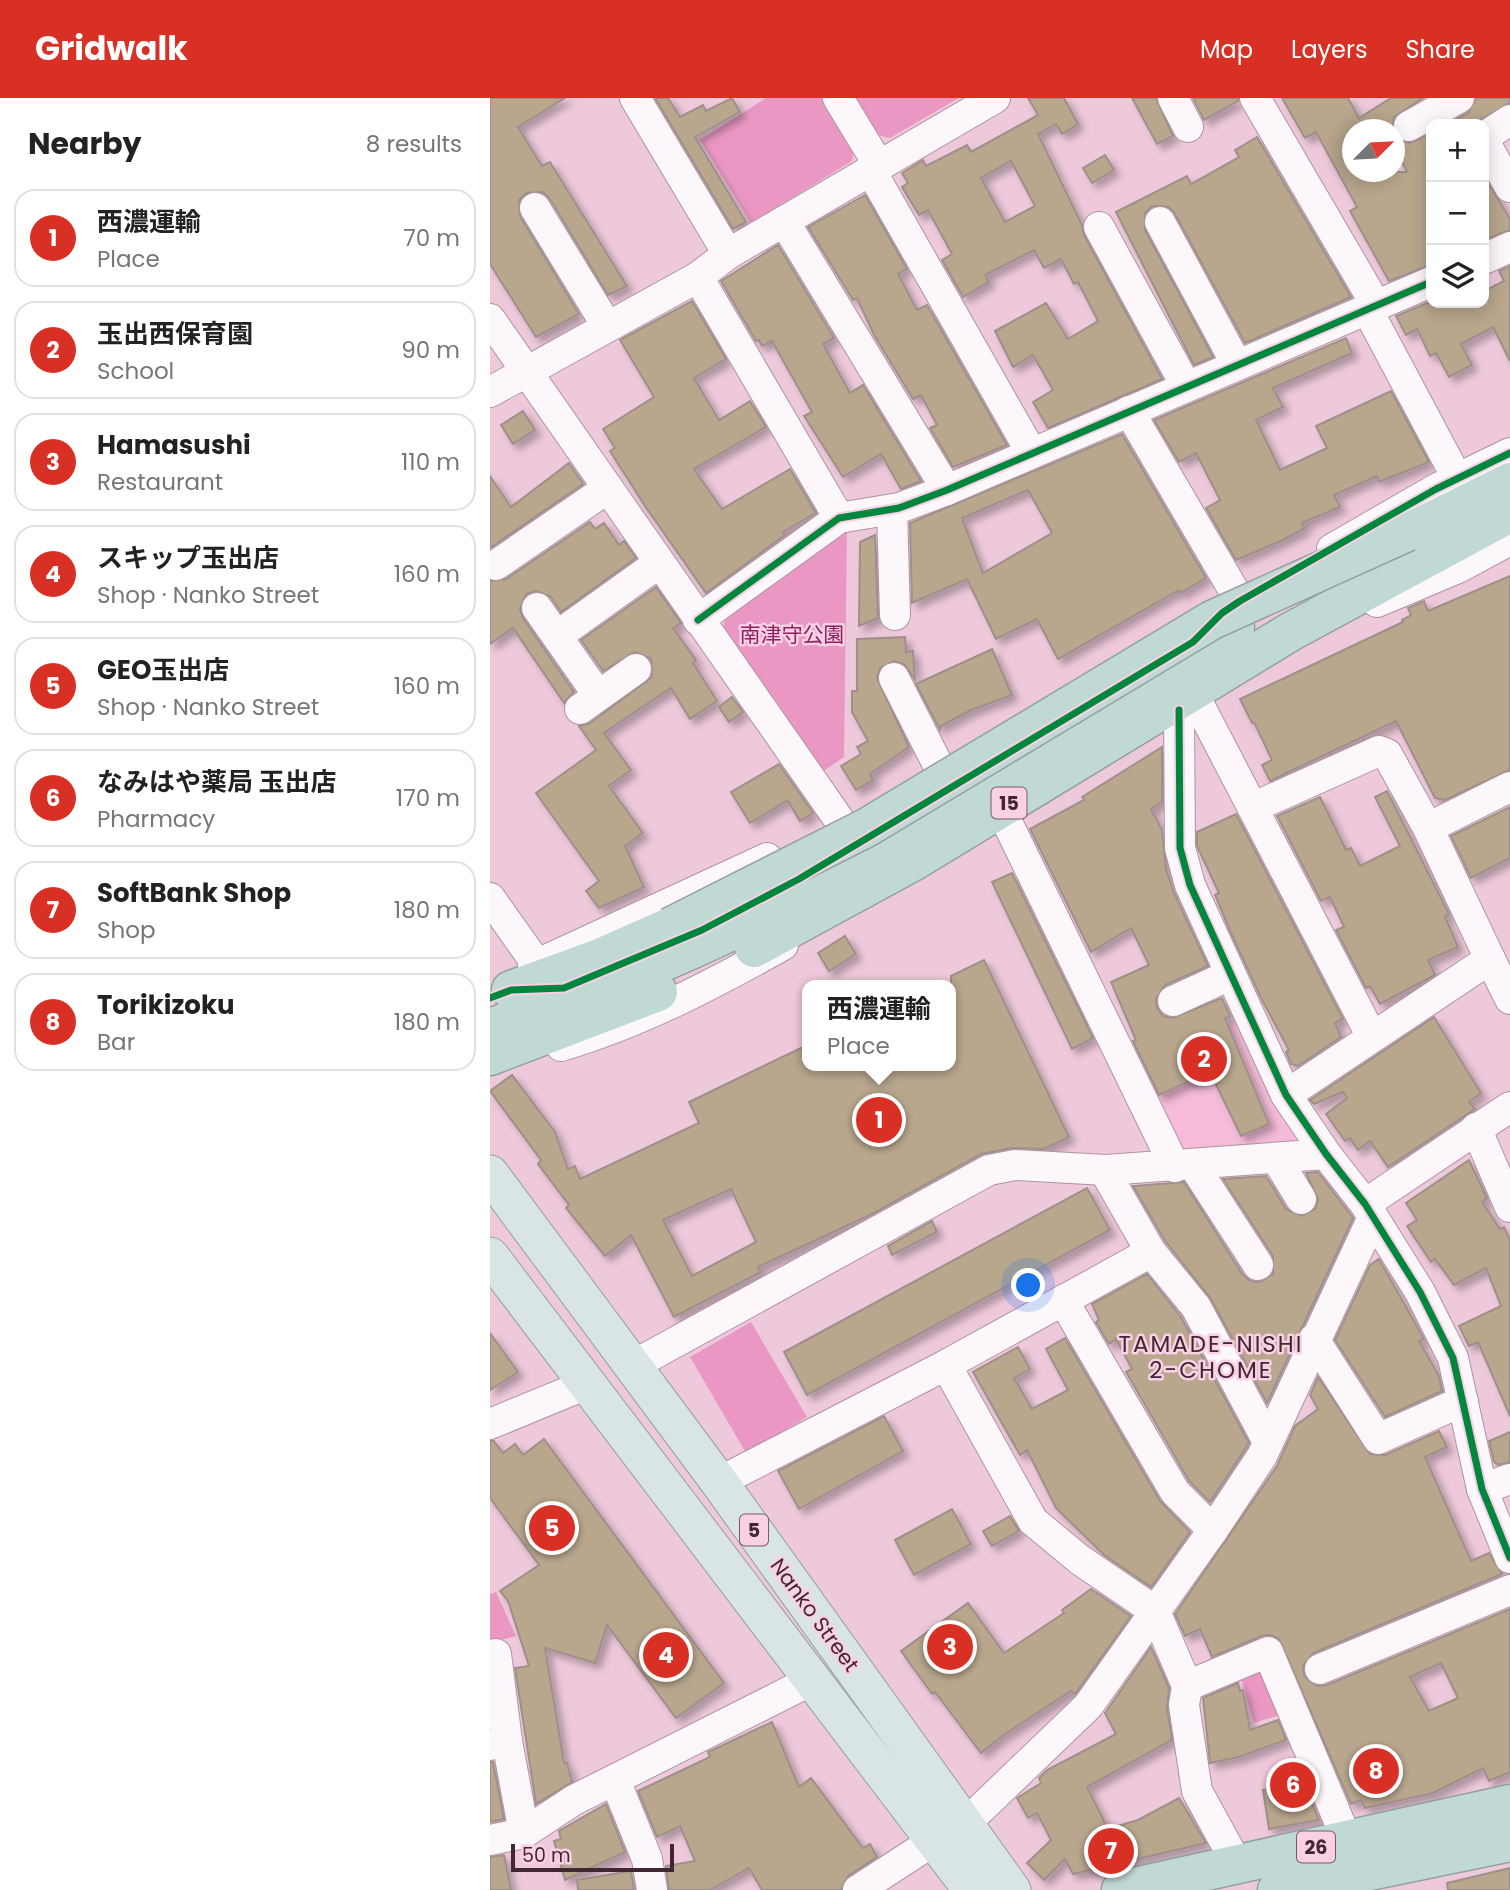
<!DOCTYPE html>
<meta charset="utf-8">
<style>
:root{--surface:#fff;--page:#f2f2f2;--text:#222;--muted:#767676;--line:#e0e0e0;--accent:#d93025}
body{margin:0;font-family:Poppins,"Noto Sans JP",sans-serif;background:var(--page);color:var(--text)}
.controls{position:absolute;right:21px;top:21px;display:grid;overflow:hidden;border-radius:14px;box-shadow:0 4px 18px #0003}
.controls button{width:63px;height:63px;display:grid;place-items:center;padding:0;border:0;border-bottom:2px solid var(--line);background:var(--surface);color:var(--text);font:35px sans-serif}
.compass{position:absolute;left:852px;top:21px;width:63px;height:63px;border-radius:50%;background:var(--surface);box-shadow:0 4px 18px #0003;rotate:66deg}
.scale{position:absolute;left:21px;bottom:18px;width:163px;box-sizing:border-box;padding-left:7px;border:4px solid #412734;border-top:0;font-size:19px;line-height:24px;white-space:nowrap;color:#412734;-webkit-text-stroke:5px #fad0e4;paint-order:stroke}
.you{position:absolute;left:539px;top:1188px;width:24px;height:24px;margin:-18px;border:5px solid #fff;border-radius:50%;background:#1a73e8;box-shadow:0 0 0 10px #1a73e833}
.badge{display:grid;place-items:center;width:46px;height:46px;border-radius:50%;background:var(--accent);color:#fff;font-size:23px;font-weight:700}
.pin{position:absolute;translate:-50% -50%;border:4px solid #fff;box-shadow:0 2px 7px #0006}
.popup{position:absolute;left:312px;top:882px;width:154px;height:91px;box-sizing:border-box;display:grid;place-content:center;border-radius:14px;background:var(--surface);filter:drop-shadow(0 2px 5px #0005);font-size:23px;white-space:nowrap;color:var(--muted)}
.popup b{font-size:26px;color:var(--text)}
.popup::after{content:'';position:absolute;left:50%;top:100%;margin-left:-14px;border:14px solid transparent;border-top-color:var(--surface)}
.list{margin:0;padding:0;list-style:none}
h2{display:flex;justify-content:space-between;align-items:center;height:91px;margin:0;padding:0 28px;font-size:30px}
h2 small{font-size:23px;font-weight:400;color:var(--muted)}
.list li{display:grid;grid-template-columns:46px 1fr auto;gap:21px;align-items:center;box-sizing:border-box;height:98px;margin:0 14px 14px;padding:0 14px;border:2px solid var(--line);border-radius:21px}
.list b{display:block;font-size:26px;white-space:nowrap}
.list p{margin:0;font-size:23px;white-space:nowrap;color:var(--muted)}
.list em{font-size:23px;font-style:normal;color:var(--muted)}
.icon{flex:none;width:38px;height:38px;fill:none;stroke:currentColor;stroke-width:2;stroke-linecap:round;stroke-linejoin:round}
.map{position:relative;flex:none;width:1020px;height:1792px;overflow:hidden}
header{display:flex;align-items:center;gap:42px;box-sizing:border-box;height:98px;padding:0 35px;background:var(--accent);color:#fff}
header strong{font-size:33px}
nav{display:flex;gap:38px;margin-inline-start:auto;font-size:24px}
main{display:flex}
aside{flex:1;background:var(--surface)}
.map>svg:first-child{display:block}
</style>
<header>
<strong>Gridwalk</strong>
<nav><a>Map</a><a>Layers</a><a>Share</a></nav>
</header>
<main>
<aside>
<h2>Nearby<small>8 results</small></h2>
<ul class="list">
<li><span class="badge">1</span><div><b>西濃運輸</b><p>Place</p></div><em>70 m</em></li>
<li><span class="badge">2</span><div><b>玉出西保育園</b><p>School</p></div><em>90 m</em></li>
<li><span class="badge">3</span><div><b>Hamasushi</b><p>Restaurant</p></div><em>110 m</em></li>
<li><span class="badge">4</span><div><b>スキップ玉出店</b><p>Shop · Nanko Street</p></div><em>160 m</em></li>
<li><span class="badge">5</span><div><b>GEO玉出店</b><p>Shop · Nanko Street</p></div><em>160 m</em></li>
<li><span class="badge">6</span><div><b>なみはや薬局 玉出店</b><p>Pharmacy</p></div><em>170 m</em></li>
<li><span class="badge">7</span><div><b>SoftBank Shop</b><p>Shop</p></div><em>180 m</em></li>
<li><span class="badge">8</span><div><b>Torikizoku</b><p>Bar</p></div><em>180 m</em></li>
</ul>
</aside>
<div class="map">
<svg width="1020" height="1792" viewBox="0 0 1020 1792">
<defs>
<filter id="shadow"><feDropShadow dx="5.5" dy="5.5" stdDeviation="3.5" flood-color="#0004"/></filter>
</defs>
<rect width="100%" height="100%" fill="#eec9db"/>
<polygon fill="#f5bbd8" points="749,919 807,1044 695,1055 652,963"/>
<g fill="#ea98c3">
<polygon points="276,0 334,0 364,49 362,63 261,125 210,42"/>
<polygon points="365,0 469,0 400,40 388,37"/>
<polygon points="357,433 354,659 332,674 233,530 236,517"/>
<polygon points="261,1224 317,1319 256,1355 200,1259"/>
<polygon points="6,1494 26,1538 0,1545 0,1496"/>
<polygon points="771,1565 794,1616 764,1625 749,1573"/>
</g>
<g fill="#b8a68d" stroke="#9f8f8a" stroke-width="2" fill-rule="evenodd" filter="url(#shadow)">
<polygon points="0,0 75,0 28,29 52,68 60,64 137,188 118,197 60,101 53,94 37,95 29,102 30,118 89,216 46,239 0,166"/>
<polygon points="165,0 178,0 190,19 213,7 216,13 242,0 250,14 205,39 256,124 243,131"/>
<path d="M538 0H574L588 26 572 36 566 26 548 36 592 127 594 137 672 281 558 330 543 304 563 292 543 257 523 269 505 233 556 205 578 241 608 223 588 184 584 186 571 161 554 170 544 152 495 177 499 184 473 199 452 162 462 156 438 112 429 117 412 89 418 85 412 75 433 62 436 68 477 47 481 54 548 17ZM521 63 545 108 515 124 491 80Z"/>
<polygon points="642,0 666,0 683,38 667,46"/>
<polygon points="703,0 748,0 748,3 714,22"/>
<polygon points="792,0 858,0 869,20 901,0 933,0 904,19 902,32 863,32 863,74 917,74 905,50 905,37 919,45 941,36 941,167 899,183 860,113 867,109 826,34 815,40"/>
<polygon points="986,0 1020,0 1020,5 983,26 958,26 978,15"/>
<polygon points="767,39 861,199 755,245 685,116 679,109 662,108 655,115 655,132 723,259 704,267 626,114 697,78 701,86 749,59 745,52"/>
<polygon points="615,57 624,72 602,85 593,70"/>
<polygon points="994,78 1020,121 1020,132 994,142"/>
<polygon points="375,97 417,171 408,176 427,212 437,207 517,347 463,369 440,330 447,327 431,297 423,301 384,237 367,200 363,202 318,129"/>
<polygon points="288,147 344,240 333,246 360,295 373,287 431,383 411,391 391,356 353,379 314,318 322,314 282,243 272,248 269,242 266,243 231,183"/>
<polygon points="1020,168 1020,263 1003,229 971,246 982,267 959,279 946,255 940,258 927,231 916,237 906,218 937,205 994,205 994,193 1014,183 1009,173"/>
<polygon points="202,203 236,261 204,280 229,322 260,303 276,329 204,371 232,411 300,371 326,415 293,434 295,437 216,495 155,408 120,353 125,350 113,331 164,299 130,242"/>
<polygon points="856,240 862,255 783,290 793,309 766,322 790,372 837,350 826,328 901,293 939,364 889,384 887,378 844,397 850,409 812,425 815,430 791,443 746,462 716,410 730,402 706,355 689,364 664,322"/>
<polygon points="33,313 45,332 23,346 11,327"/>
<path d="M632 336 716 480 691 495 689 492 568 561 547 521 506 541 477 481 422 505 420 425ZM538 392 562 435 493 475 472 420Z"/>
<polygon points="79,365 93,386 0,450 0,378 21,409"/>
<polygon points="100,424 105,431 114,425 129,447 134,443 146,460 71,514 61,499 46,493 36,496 30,511 33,520 84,594 74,605 23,530 0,546 0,483 16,481"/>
<polygon points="385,437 388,520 369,528 370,444"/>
<polygon points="1020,478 1020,672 955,702 945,700 906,623 780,683 772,667 782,662 764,624 762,625 750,601 913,524 912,522 921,517 918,510 934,503 938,513"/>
<polygon points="166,489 191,525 183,530 206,562 203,565 227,603 200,621 181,590 114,635 141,672 119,688 153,735 135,748 154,789 109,810 96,793 109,783 46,695 106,652 89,628 100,625 162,579 161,561 145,554 113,573 91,542"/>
<polygon points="415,539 416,554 423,553 425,582 414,566 404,563 390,570 387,580 419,649 380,676 383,682 366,692 351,668 371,656 367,649 378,643 362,614 362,593 367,593 367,541"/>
<polygon points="502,551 522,597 481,612 451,628 450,632 426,586"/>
<polygon points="242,599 253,614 239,624 229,609"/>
<polygon points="672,649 672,704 661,711 672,732 676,771 684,795 718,868 675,887 666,901 667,910 673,918 682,920 732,900 740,918 735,920 779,1026 751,1038 720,974 669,997 643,943 646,942 621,884 659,867 641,830 601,854 540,731 594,702 592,699"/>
<polygon points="289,666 323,715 310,723 298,703 295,704 260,725 241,694"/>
<polygon points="897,693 959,816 955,819 968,849 938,862 945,877 890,906 880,888 876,890 846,832 854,829 840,799 831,803 787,718 830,699 856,752 861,750 870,768 910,748 885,699"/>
<polygon points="1020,709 1020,760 981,780 961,738"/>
<polygon points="746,716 853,921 845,925 851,939 808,968 801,966 796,954 799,952 772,902 740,833 725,797 729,795 707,748 707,734"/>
<polygon points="522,775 603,940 582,951 502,784"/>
<polygon points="355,838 366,856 339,873 328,855"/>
<path d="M494 862 579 1039 554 1051 522 1050 491 1056 382 1116 268 1169 271 1174 184 1219 141 1137 115 1158 76 1110 79 1107 48 1066 51 1062 0 993 22 977 65 1034 78 1071 85 1068 90 1081 209 1025 199 1004 317 947V968H461V878ZM241 1091 266 1144 202 1178 173 1122Z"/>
<polygon points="944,919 991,995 979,1004 985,1011 898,1069 880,1043 868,1052 860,1040 855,1043 836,1016 857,1000 853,994 824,1006 820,1002"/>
<polygon points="979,1062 997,1100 992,1104 1010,1131 1014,1129 1020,1142 1020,1318 988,1244 979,1248 969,1228 1011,1208 996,1170 964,1187 945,1161 941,1164 917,1128 927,1122 916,1105"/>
<polygon points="828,1074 863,1120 777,1305 721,1201 675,1143 643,1088 694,1084 753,1177 761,1183 770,1184 783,1176 783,1158 733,1081 776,1078 796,1111 812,1118 826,1110 828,1101 816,1075"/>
<polygon points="597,1090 620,1132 317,1297 294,1254"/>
<polygon points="442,1123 447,1134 402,1157 398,1148"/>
<polygon points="889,1161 934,1241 929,1243 949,1278 952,1293 895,1319 845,1242 880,1167"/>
<polygon points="657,1176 691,1219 759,1345 720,1404 699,1383 636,1274 642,1271 626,1241 619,1246 606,1224 609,1222 602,1206"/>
<polygon points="0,1235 28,1274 0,1292"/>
<polygon points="575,1240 670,1403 700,1434 661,1489 614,1457 566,1410 537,1352 530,1357 483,1274 528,1249 540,1271 524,1280 542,1311 578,1292 556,1251"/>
<path d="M828 1279 880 1356 895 1357 949 1333 957 1349 935 1359 981 1463 999 1455 1012 1476 823 1555 813 1568 814 1578 827 1588 837 1587 1020 1511V1674L999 1683 993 1670 943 1695 875 1710 871 1702 861 1706 789 1541 781 1537 771 1538 722 1559 710 1531 695 1538 685 1516 787 1368 805 1328 828 1311 820 1297ZM951 1565 968 1600 939 1613 920 1579Z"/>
<polygon points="394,1318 413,1353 309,1411 288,1373"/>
<polygon points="1020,1334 1020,1364 1008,1367 1004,1364 999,1343"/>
<polygon points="54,1341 234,1585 186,1620 117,1527 105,1565 55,1550 74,1665 77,1665 82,1684 46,1706 25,1570 39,1568 18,1503 10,1493 49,1467 0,1400 0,1343 4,1343 13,1355 25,1346 33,1357"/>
<polygon points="462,1411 481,1446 424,1477 405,1442"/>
<polygon points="520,1418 529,1433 502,1448 493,1433"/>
<polygon points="601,1491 641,1518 585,1596 581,1593 512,1638 491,1655 445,1594 442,1596 411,1553 478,1505 514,1555 574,1515 572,1512"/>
<polygon points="661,1549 679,1590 677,1610 682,1642 597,1689 618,1731 648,1722 689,1700 716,1745 583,1776 575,1761 554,1782 537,1765 561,1742 547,1715 538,1720 527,1700 551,1685 549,1680 557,1672 626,1636 615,1615"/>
<polygon points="748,1585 750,1593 753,1592 760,1632 788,1622 796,1642 749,1659 720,1665 713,1600"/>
<polygon points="282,1624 309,1689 321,1680 373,1750 380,1746 387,1759 358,1778 351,1792 272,1792 259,1770 220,1792 179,1792 176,1768 205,1763 190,1728 167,1739 148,1693 220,1659 218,1654"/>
<polygon points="0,1664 3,1664 14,1721 0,1724"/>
<polygon points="808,1672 829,1722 779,1731 773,1692 778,1691 785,1676"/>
<polygon points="116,1706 135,1754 75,1782 64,1743 71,1741 69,1733"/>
<polygon points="14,1757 21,1792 0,1792 0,1759"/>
<polygon points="1020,1770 1020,1792 958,1792 957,1785"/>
<polygon points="141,1773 144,1792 88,1792 87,1782"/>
</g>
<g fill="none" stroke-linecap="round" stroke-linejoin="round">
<g stroke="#af93a1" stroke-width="32">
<g id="minor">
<polyline points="145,0 238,156"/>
<polyline points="348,0 388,66"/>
<polyline points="683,0 698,29"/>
<polyline points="765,0 886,207"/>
<polyline points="919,28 969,0"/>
<polyline points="994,39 1020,22"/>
<polyline points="994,43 1020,89"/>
<polyline points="380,71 541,354"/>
<polyline points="45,110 117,228"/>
<polyline points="294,123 457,392"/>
<polyline points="670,124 747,267"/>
<polyline points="609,129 696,288"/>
<polyline points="994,161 1020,149"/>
<polyline points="208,179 349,420"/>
<polyline points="877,211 967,380"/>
<polyline points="0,221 350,723"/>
<polyline points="0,294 208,179 238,156 505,0"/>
<polyline points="639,313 750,503"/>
<polyline points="402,412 405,517"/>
<polyline points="842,451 946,391 1020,355"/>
<polyline points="6,467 118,390"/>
<polyline points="887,504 968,470 1020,442"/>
<polyline points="47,510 108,597"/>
<polyline points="208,522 349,420 409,410 457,392 941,184"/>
<polyline points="67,538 169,465"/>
<polyline points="404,580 447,665"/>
<polyline points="706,601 882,939"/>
<polyline points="90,611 146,571"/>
<polyline points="689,612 690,750 700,787 796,997 836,1056 875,1106 930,1194 963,1260 992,1391 1020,1460"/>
<polyline points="764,709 889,653 897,656 938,730 1000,861"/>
<polyline points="516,722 685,1069"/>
<polyline points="938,730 1020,689"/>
<polyline points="0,800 46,865"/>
<polyline points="43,868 277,760"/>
<polyline points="683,903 740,877"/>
<path d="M71 948C149 925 222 887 293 847"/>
<polyline points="796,997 1000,861 1020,901"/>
<polyline points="986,1030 1020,1109"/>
<polyline points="786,1060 811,1101"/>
<polyline points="704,1068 768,1167"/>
<polyline points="614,1072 661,1154 706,1209 778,1344"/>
<polyline points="875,1106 1020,1009"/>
<polyline points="573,1202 685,1394 723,1432"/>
<polyline points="824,1241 888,1341 973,1303"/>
<polyline points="456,1267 543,1423 590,1462 665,1513 697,1588 694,1607 707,1693 747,1766"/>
<polyline points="142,1268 499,1072 525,1067 616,1072 836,1056"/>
<polyline points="0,1326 97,1286"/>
<polyline points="229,1384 456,1267 661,1154"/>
<polyline points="992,1391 1020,1381"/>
<polyline points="0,1557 6,1556 17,1643"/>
<polyline points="830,1571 1020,1492"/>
<polyline points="697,1588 778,1554 857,1742"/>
<polyline points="0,1647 17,1643 34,1735"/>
<polyline points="125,1682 157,1761 162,1792"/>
<polyline points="476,1725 598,1608 723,1432 772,1358 883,1119"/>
<polyline points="0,1742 34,1735 84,1702 322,1582"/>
<polyline points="368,1792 445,1742"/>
</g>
</g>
<g stroke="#93a0a1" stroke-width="39">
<g id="major">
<polyline points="0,1076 229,1384 522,1792"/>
<polyline points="0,1158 482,1792"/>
</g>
</g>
<g stroke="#93a0a1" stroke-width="41">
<g id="highway">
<polyline points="889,449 1020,384"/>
<polyline points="264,850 424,763 800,534 1020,415"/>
<polyline points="21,892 112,859 180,829"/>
<path d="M0 930C86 898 173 868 255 826 425 739 580 626 745 530"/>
<polyline points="0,958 168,894"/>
<polyline points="631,1792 1020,1706"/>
<polyline points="787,1792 1020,1744"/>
</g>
</g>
<use href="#minor" stroke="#fcf7fa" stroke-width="30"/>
<use href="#major" stroke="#d9e5e4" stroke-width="37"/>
<use href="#highway" stroke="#c1d9d5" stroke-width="38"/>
<g stroke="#93a0a1" stroke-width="41" stroke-linecap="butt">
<polyline id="highway-bridge" points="180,829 376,730 722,522 917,434"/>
</g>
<use href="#highway-bridge" stroke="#c1d9d5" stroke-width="38"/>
<g stroke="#fad0e4" stroke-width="11">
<g id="cycleway">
<polyline points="208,522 349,420 409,410 457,392 941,184"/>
<polyline points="689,612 690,750 700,787 796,997 836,1056 875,1106 930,1194 963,1260 992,1391 1020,1460"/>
<polyline points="0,900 21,892 74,890 212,832 309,781 703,544 732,515 750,503 946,391 1020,355"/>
</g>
</g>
<use href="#cycleway" stroke="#00873e" stroke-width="7"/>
</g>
<g text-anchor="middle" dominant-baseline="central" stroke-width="5" stroke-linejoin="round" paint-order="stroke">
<g fill="#fad0e4" stroke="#785a69" stroke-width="2">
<rect x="501.5" y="689.5" width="35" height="31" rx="5"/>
<rect x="250" y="1416.5" width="28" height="31" rx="5"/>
<rect x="807" y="1733.5" width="38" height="31" rx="5"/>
</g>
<g font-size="19" font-weight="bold" fill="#412734">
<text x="519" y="705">15</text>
<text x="264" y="1432">5</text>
<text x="826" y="1749">26</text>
</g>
<g font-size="21" fill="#8d2163" stroke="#fad0e4">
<text x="302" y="536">南津守公園</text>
</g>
<g font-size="21" fill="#412734" stroke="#fad0e4">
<text transform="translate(325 1517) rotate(54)">Nanko Street</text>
</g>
<g font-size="23" letter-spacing="2" fill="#412734" stroke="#fad0e4">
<text x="721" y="1246">TAMADE-NISHI<tspan x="721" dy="26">2-CHOME</tspan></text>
</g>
</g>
</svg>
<div class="controls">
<button>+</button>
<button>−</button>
<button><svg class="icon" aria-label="layers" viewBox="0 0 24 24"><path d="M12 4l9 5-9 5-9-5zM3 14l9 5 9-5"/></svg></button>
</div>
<svg class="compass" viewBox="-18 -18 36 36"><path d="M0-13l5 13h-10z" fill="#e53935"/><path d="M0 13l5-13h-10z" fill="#767676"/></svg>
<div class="scale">50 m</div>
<div class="you"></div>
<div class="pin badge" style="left:389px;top:1022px">1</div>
<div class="popup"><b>西濃運輸</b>Place</div>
<div class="pin badge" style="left:714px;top:961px">2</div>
<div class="pin badge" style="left:460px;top:1549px">3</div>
<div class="pin badge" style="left:176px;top:1557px">4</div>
<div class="pin badge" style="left:62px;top:1430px">5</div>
<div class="pin badge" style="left:803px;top:1687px">6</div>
<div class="pin badge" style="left:621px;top:1753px">7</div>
<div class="pin badge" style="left:886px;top:1673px">8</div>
</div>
</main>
